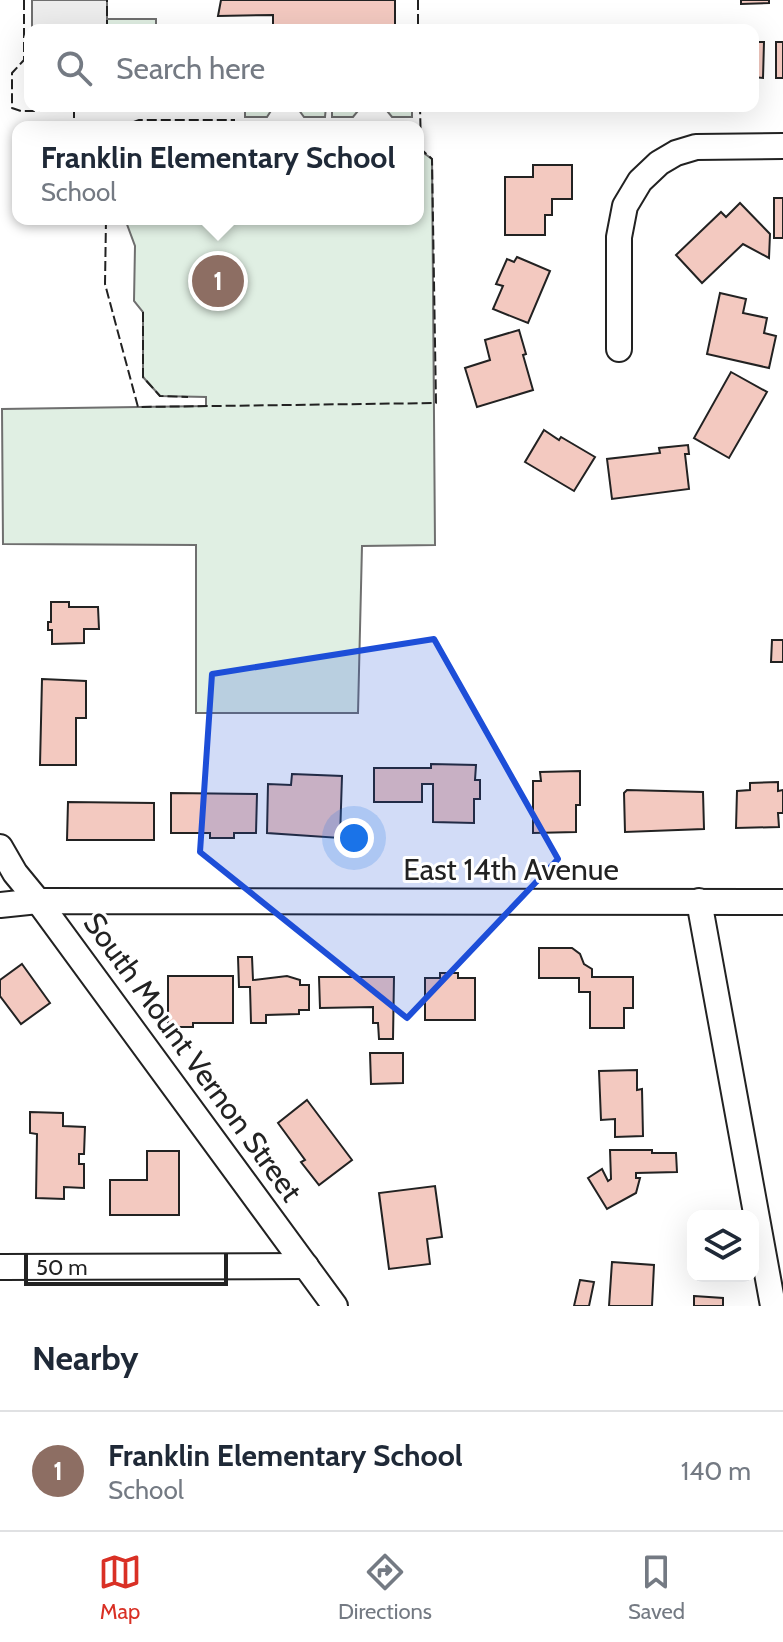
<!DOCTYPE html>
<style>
:root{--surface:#fff;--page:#f2f2f3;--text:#1f2937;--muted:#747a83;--line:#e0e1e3;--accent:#d93025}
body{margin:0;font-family:Cabin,sans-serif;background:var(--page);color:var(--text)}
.controls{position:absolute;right:24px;bottom:24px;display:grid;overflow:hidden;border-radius:16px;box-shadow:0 8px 32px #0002}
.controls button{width:72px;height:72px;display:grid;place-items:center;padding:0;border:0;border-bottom:2px solid var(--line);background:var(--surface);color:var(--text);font:40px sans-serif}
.scale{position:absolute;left:24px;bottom:20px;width:204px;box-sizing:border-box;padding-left:8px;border:4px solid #222;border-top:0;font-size:22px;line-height:28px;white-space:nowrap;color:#222;-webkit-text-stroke:6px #fff;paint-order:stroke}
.you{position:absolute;left:354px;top:838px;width:28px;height:28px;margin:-20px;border:6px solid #fff;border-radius:50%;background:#1a73e8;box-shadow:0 0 0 12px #1a73e833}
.badge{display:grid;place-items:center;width:52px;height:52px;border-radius:50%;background:var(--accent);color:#fff;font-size:26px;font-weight:700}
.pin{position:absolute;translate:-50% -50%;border:4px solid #fff;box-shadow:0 2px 8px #0006}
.popup{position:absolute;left:12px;top:121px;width:412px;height:104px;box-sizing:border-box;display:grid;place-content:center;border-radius:16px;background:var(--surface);filter:drop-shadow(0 2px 6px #0005);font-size:26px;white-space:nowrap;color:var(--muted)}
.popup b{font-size:30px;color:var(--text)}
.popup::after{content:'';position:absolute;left:50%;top:100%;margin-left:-16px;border:16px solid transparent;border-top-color:var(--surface)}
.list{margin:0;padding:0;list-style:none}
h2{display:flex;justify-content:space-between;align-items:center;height:104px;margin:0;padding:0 32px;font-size:34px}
h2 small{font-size:26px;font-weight:400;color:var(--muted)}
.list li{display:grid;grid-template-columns:52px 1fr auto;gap:24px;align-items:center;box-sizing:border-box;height:120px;padding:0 32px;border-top:2px solid var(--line)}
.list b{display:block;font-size:30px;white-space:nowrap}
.list p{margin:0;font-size:26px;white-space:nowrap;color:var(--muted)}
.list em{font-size:26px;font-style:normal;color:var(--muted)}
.icon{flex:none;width:44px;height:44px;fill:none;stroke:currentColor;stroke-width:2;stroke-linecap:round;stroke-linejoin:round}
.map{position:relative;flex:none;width:783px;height:1306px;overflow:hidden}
.search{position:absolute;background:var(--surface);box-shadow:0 8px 32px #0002;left:24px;right:24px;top:24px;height:88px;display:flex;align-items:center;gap:20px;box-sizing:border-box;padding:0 28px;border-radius:16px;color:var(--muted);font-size:30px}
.sheet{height:224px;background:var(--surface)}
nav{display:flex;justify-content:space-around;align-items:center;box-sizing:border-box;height:112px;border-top:2px solid var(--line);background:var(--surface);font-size:22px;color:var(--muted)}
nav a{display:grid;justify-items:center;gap:4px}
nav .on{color:var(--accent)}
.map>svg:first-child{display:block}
</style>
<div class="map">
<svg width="783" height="1306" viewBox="0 0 783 1306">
<rect width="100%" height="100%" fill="#fff"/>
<g fill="#e0efe3" stroke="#6f6f6f" stroke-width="2">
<rect x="107" y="19" width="49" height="11"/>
<polygon points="245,106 274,106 267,117 245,117"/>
<polygon points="296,106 326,106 325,117 304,117"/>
<polygon points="332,106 362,106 353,117 332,117"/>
<polygon points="383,106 412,106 412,117 392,117"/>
<polygon points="418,149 432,159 435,545 362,546 358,713 196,713 196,545 3,544 2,409 206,406 206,397 160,396 143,377 143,312 134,301 135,246 125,219 418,219"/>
</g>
<rect fill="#ededed" stroke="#6f6f6f" stroke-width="2" x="32" y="0" width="75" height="30"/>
<g fill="#f3c9c0" stroke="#222" stroke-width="2">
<polygon points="221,0 395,0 395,30 273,30 273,15 218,16"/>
<polygon points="741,0 769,0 769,3 741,4"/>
<polygon points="753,42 764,42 763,78 753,77"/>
<rect x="776" y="42" width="7" height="36"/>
<polygon points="533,165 572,165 572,199 552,199 552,215 545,215 545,235 505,235 505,177 533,177"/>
<rect x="774" y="198" width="9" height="40"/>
<polygon points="740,203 770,234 769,258 743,244 702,283 676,255 721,212 726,217"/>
<polygon points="517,257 550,271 528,323 493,309 503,286 496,284 507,259 514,262"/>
<polygon points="720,293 746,299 743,313 767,318 764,333 776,336 769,368 707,354"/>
<polygon points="519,330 526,354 523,355 533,390 477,407 465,368 490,360 485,340"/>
<polygon points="731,372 767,392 729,458 694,438"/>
<polygon points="544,430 559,440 561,437 595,457 574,491 525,462"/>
<polygon points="688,445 689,454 685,454 689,489 612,499 607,459 660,453 659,448"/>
<polygon points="51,602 69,602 69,607 98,607 99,629 84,629 84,643 52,644 52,630 48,630 48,622 51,622"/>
<polygon points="772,640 783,640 783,662 771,662"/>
<polygon points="42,679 86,681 86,718 76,718 76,765 40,765"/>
<polygon points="431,764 476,765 475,780 480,780 480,799 474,799 474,823 433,822 433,784 422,784 422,802 374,802 374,768 431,768"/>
<polygon points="580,771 580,805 576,805 576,832 533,833 533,781 541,781 540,772"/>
<polygon points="292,774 342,776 340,838 267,833 268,784 291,785"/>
<polygon points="778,782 778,791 783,790 783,813 778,813 779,827 736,828 737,791 750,790 750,783"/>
<polygon points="627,790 703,792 704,829 625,832 624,793"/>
<polygon points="171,793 257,794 256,833 234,833 234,838 210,838 210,833 171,833"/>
<polygon points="68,802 154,803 154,840 67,840"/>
<polygon points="539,948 572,948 580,954 584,964 592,969 592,977 633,977 633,1008 624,1008 624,1028 590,1028 590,992 579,992 579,978 539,978"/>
<polygon points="238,957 252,957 253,980 287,976 300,980 300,985 309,985 309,1010 299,1010 299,1014 266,1015 266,1023 251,1023 250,987 239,987"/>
<polygon points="22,964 50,1003 21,1024 0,996 0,980"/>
<polygon points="440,973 458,973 458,978 475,978 475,1020 425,1020 425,978 440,978"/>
<polygon points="168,976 233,976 233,1023 193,1023 193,1027 168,1027"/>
<polygon points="319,977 394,977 393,1039 379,1039 378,1023 373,1023 373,1007 320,1008"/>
<polygon points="370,1053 403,1053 403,1083 371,1084"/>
<polygon points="637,1070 637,1090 642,1089 643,1136 615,1137 615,1119 601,1120 599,1071"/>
<polygon points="307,1100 352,1160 319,1185 301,1162 305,1160 278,1123"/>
<polygon points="30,1112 63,1113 63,1126 85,1127 84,1154 79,1154 79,1164 84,1164 84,1188 64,1187 64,1199 36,1198 37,1134 30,1133"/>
<polygon points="610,1150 652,1150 652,1153 676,1153 677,1172 636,1173 636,1178 640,1178 636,1193 607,1209 588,1178 602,1169 608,1181 611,1179"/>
<polygon points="147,1151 179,1151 179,1215 110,1215 110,1180 147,1180"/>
<polygon points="435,1186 442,1237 427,1239 430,1264 389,1269 379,1193"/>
<polygon points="612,1262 654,1265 652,1306 609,1306"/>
<polygon points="580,1280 594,1282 589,1306 574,1306"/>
<polygon points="694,1296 723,1298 723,1306 694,1306"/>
</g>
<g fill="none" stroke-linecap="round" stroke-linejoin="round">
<g stroke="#222" stroke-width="28">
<g id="minor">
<polyline points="619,349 619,237 625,206 640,181 659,163 676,153 696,147 783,146"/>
<polyline points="0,847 15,873 38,901 335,1306"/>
<polyline points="699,901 773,1306"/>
<polyline points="0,905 38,901 783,902"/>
<polyline points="0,1267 306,1266"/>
</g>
</g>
<use href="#minor" stroke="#fff" stroke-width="24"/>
<g stroke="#222" stroke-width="2" stroke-dasharray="10 4" stroke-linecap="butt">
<polyline points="24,0 24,60 12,73 12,108 21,111 69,111 69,108 88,106"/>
<polyline points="418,0 418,30"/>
<polyline points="107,30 107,0"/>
<polyline points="74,108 74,127"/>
<polyline points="120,127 139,120 235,120"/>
<polyline points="106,219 105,284 138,407 436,403 432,159 421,149 420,106"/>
<polyline points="143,312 143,377 160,396 188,397"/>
</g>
</g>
<path fill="#1d4ed8" fill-opacity="0.2" stroke="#1d4ed8" stroke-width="6" stroke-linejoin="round" d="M434 639 558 859 407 1018 200 852 212 674Z"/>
<g text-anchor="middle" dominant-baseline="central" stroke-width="6" stroke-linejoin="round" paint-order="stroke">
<g font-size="30" fill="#222" stroke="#fff">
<text x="511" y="869">East 14th Avenue</text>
<text transform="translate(193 1057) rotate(54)">South Mount Vernon Street</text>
</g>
</g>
</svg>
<div class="controls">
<button><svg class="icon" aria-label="layers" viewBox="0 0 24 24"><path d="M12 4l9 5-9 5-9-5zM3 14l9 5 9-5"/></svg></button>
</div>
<div class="scale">50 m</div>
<div class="you"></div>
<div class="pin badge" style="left:218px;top:281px;background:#8d6e63">1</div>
<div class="popup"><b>Franklin Elementary School</b>School</div>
<div class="search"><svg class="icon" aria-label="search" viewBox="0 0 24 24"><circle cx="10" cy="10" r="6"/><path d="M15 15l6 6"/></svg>Search here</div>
</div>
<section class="sheet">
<h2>Nearby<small></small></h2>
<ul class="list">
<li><span class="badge" style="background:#8d6e63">1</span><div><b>Franklin Elementary School</b><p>School</p></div><em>140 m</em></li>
</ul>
</section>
<nav>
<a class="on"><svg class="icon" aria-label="map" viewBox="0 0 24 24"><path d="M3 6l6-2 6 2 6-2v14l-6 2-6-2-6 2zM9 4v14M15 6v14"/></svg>Map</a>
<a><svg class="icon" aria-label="directions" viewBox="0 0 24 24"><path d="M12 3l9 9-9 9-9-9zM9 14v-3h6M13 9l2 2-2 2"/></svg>Directions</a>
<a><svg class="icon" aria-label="saved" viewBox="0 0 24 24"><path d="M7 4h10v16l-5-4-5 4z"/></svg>Saved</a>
</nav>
